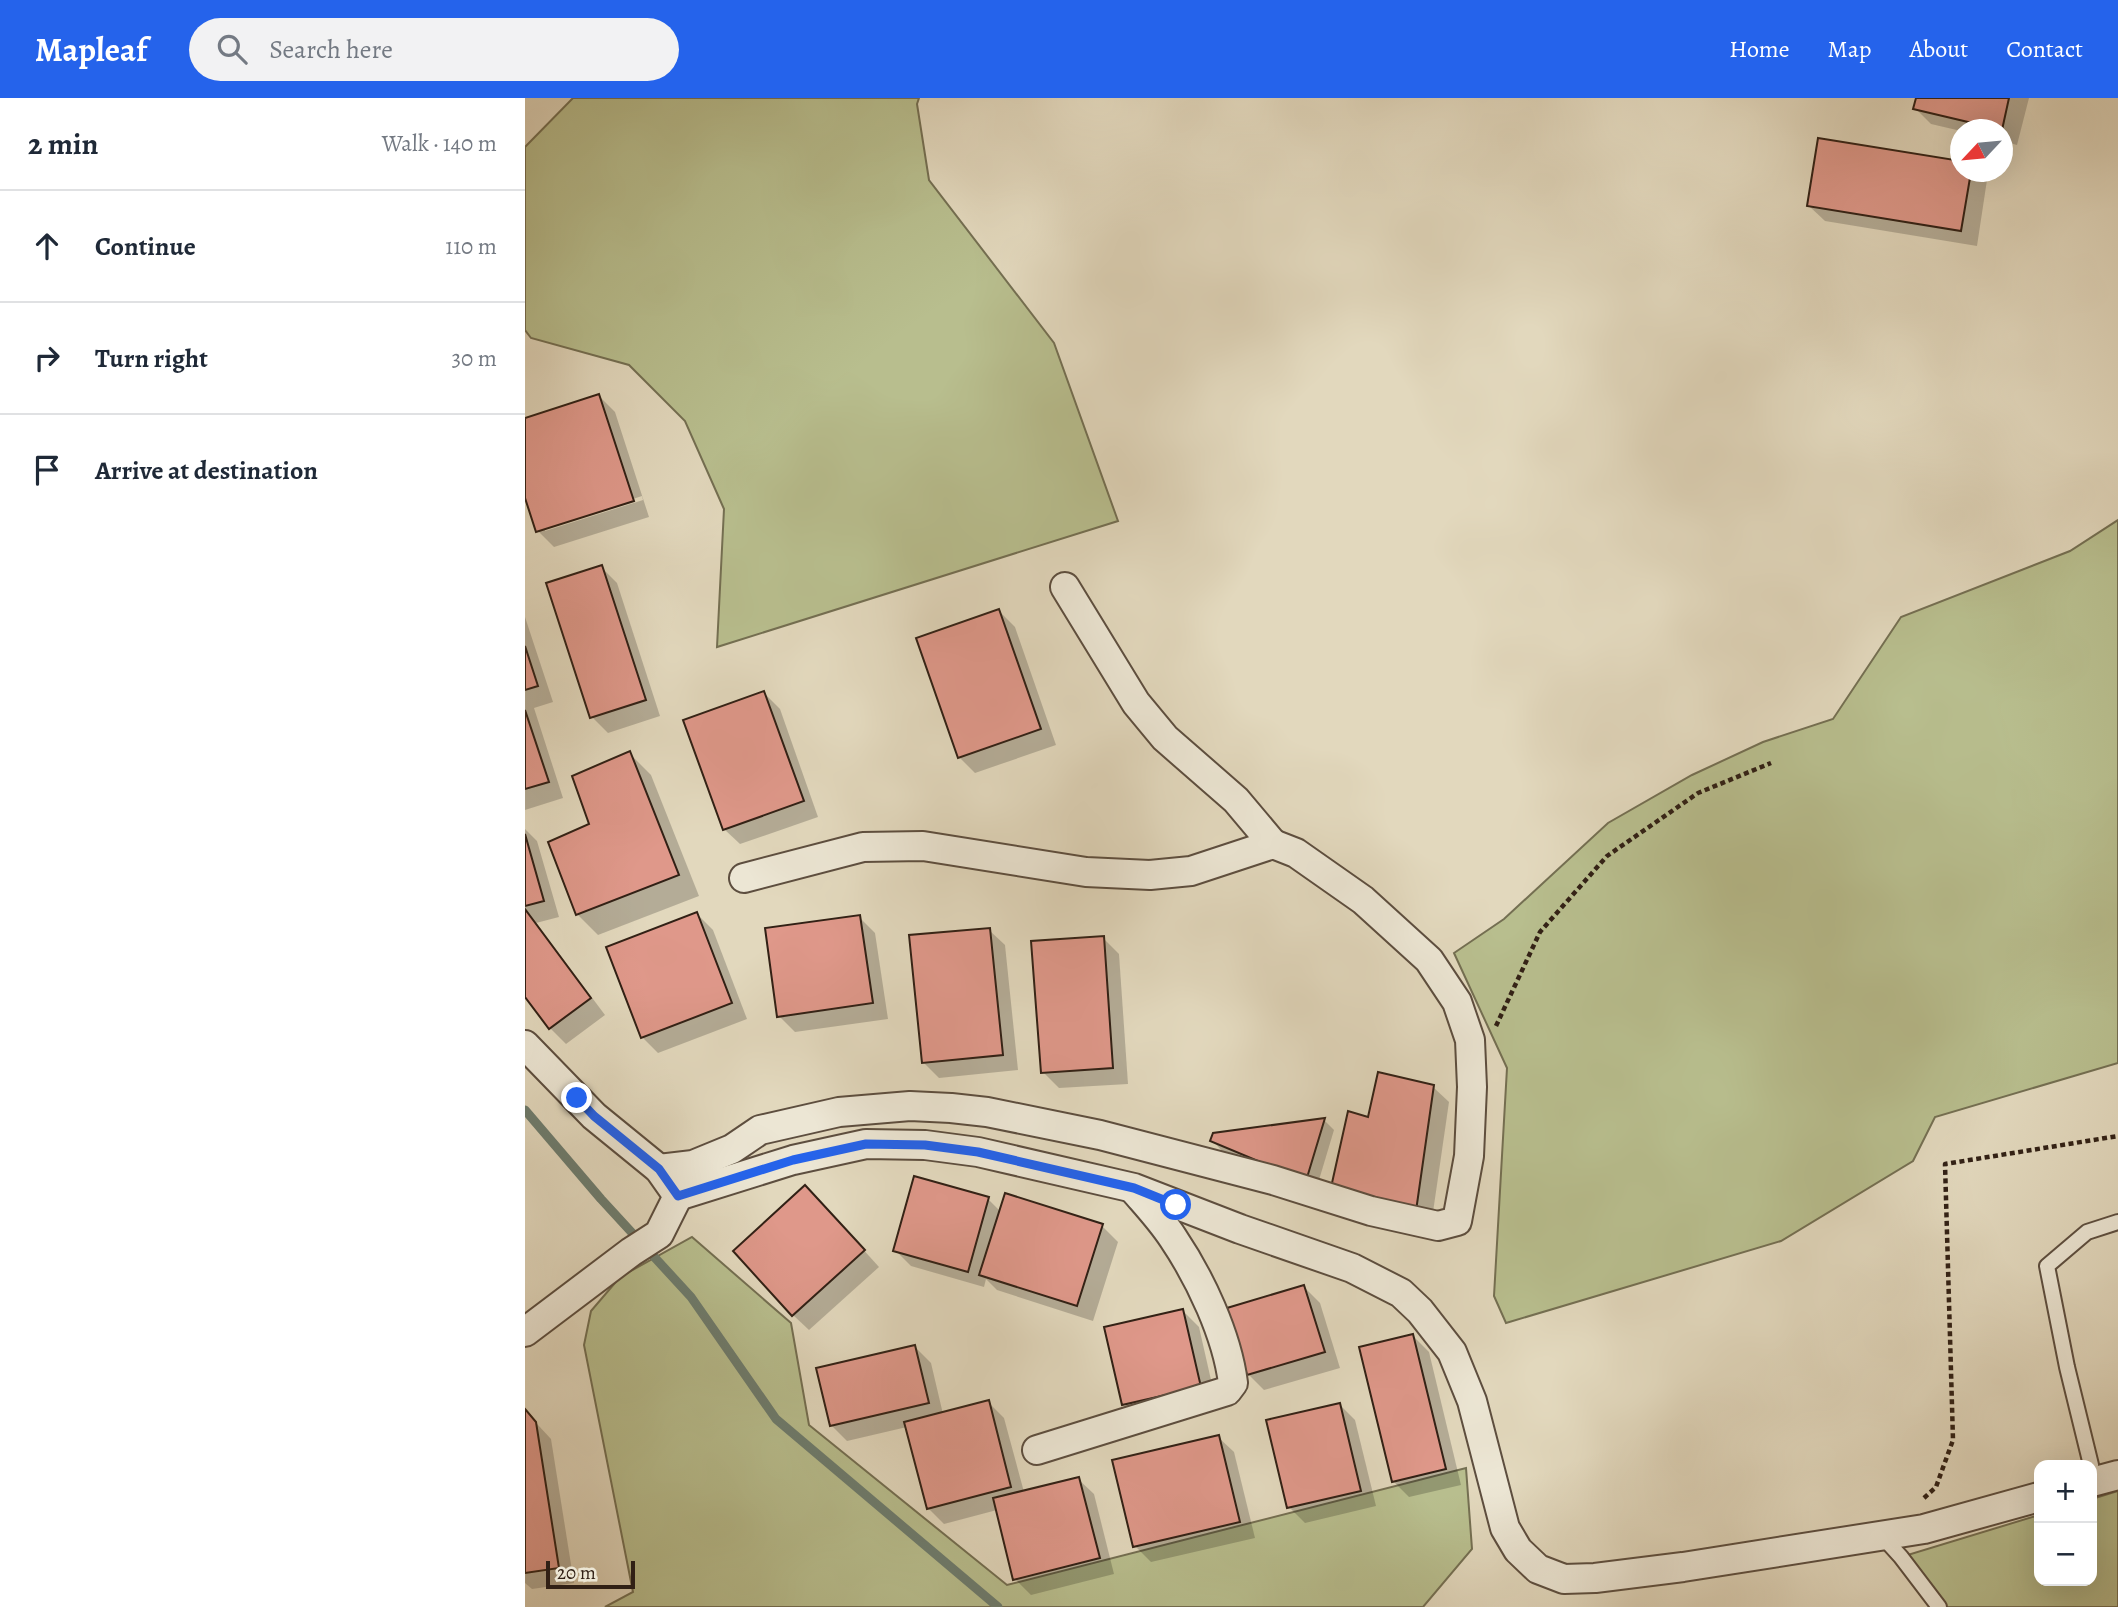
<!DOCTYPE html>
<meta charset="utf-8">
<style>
:root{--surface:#fff;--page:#f2f2f3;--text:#1f2937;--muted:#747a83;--line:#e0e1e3;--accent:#2563eb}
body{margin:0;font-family:Alegreya,serif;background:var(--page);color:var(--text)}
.controls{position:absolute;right:21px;bottom:21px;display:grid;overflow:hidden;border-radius:14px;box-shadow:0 7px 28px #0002}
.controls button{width:63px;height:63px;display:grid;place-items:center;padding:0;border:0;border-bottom:2px solid var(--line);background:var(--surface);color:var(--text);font:35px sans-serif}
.compass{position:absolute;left:1425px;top:21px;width:63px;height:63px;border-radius:50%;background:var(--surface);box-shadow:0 7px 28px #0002;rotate:244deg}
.scale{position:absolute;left:21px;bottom:18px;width:89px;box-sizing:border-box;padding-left:7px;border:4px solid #312015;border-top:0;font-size:19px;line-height:24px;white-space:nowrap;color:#312015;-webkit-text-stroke:5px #ece6d4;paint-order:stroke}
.stop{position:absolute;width:21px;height:21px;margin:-16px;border:5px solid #2563eb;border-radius:50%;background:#fff}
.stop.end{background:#2563eb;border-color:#fff;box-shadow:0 2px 7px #0008}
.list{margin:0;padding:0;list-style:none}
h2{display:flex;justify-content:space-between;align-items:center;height:91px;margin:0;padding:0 28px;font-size:30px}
h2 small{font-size:23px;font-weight:400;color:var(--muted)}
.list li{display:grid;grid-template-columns:46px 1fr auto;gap:21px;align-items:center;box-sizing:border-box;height:112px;padding:0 28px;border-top:2px solid var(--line)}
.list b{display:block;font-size:26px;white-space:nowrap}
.list em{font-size:23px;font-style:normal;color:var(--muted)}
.icon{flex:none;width:38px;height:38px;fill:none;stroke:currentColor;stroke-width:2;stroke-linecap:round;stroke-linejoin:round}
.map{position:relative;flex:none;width:1593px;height:1509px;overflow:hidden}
header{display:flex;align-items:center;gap:42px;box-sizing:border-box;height:98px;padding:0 35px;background:var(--accent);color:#fff}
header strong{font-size:33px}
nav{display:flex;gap:38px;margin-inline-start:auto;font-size:24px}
.search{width:490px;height:63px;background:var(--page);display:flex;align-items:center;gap:18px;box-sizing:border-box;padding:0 24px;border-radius:38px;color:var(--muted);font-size:26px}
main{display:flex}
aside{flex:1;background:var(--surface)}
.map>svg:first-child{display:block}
</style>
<header>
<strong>Mapleaf</strong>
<div class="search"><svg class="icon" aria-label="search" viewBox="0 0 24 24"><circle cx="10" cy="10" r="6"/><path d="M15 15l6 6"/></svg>Search here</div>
<nav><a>Home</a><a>Map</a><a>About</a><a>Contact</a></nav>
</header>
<main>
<aside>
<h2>2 min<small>Walk · 140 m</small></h2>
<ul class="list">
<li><svg class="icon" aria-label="ahead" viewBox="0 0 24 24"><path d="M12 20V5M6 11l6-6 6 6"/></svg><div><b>Continue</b></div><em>110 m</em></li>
<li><svg class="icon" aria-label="right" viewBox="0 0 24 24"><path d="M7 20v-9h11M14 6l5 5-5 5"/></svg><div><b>Turn right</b></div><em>30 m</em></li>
<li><svg class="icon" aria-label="arrive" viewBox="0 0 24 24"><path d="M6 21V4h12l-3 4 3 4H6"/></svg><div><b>Arrive at destination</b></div></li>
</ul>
</aside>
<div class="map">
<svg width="1593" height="1509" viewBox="0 0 1593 1509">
<rect width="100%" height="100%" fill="#e2d8bd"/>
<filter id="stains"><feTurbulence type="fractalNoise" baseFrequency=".00286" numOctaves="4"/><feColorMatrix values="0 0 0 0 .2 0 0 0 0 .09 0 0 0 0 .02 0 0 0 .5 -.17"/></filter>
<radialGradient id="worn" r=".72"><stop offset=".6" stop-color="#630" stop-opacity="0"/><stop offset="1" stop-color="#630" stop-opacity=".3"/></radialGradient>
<g fill="#b8be8e" stroke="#746f52" stroke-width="2">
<polygon points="48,0 394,0 392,6 404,82 529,245 593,423 192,549 199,411 160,323 104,267 6,240 0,232 0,49"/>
<polygon points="1593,422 1593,965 1410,1019 1388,1063 1256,1143 981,1225 969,1198 982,970 929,855 979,821 1083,725 1167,677 1238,644 1308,621 1376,519 1545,453"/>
<polygon points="167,1139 266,1225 284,1327 482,1487 941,1370 947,1451 898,1509 80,1509 108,1494 59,1247 66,1213 95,1179"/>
<polygon points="1593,1393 1593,1509 1414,1509 1376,1459 1514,1417 1514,1483 1567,1483 1567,1401"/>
</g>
<g fill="#0003" fill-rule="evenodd">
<polygon points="1393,0 1504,0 1492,47 1478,43 1478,32 1436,32 1436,33 1406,26 1390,10"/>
<polygon points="1436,74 1453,74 1462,82 1452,148 1300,123 1284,108"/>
<path d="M74 298 90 314 124 419 29 449 13 433 0 394V322ZM117 398 118 402 20 433V430Z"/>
<polygon points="76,469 92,485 135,618 83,635 67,619"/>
<polygon points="474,513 490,529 531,647 450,675 434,659"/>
<polygon points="0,519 28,604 9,610 38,700 0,712"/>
<polygon points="239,595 255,611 293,719 215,746 199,731"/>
<polygon points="105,656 126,677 174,798 73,837 52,816 66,726"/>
<polygon points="0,731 12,743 34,819 11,825 80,917 41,946 25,930 0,896"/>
<polygon points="172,816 188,832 222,921 133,955 117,939"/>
<polygon points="334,819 350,835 363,921 270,934 254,918"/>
<polygon points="464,832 480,847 493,972 414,980 398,964"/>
<polygon points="578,840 594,856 603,986 534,990 518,974"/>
<polygon points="908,989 924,1004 906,1128 807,1094 845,1021"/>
<polygon points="799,1022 809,1032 791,1092 697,1053 687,1042"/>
<polygon points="463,1101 476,1114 577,1128 593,1144 568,1223 472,1192 461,1181 459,1189 386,1168 370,1152"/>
<polygon points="296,1105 354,1169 284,1232 268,1217"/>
<polygon points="779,1189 795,1205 815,1270 739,1292 723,1276"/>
<polygon points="658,1213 674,1229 691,1304 615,1322 599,1306"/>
<polygon points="888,1238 904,1254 936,1387 884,1399 868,1383"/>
<polygon points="390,1249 406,1265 418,1316 463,1304 479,1320 499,1394 553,1381 569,1396 589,1476 506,1497 490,1481 472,1412 419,1426 403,1410 382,1329 322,1343 306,1327"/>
<polygon points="814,1306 830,1322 851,1408 780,1425 764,1409"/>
<polygon points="0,1313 26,1341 49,1485 7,1491 0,1485"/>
<polygon points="693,1339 709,1354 730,1440 626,1464 610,1448"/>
</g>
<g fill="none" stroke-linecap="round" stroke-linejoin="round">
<polyline stroke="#6e7d6f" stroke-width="9" points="0,1012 76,1101 166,1199 251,1321 473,1509"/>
</g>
<g fill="#df988a" stroke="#312015" stroke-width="2">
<polygon points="1391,0 1484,0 1477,32 1388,11"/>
<polygon points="1293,40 1436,63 1436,74 1446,74 1436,133 1282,108"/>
<polygon points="74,296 109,403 11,434 0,400 0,320"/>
<polygon points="77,467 121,602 65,620 21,485"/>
<polygon points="474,511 516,631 433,660 391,540"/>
<polygon points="0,548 13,588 0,592"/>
<polygon points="239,593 279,703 198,732 158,622"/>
<polygon points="0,612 24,684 0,691"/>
<polygon points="105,653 154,777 51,817 23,744 64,726 47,678"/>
<polygon points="0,736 19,803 0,808"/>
<polygon points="0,811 66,900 24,931 0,899"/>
<polygon points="172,814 207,905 116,940 81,849"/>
<polygon points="335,817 348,905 252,919 240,830"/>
<polygon points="465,830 478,957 397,965 384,837"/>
<polygon points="579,838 588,970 516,975 506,843"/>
<polygon points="853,974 909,987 891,1113 805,1094 823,1013 843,1019"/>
<polygon points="800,1020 781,1083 685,1043 688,1035"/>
<polygon points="389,1078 464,1099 443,1174 368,1153"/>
<polygon points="280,1087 340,1152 267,1218 208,1153"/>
<polygon points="480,1095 578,1126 552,1208 454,1177"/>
<polygon points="779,1187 800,1254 722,1277 702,1210"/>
<polygon points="658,1211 676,1289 597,1307 579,1229"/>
<polygon points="888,1236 921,1371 867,1384 834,1249"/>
<polygon points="390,1247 404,1305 305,1328 291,1270"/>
<polygon points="464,1302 486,1389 402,1411 379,1324"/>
<polygon points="815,1305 836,1393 762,1410 741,1322"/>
<polygon points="0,1311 11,1324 34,1470 0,1475"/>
<polygon points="694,1337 715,1424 608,1449 587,1362"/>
<polygon points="554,1379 575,1460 488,1482 468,1400"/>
</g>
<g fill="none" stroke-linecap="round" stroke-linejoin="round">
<g stroke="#5d4e3f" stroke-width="18">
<g id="lane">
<polyline points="1566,1367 1542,1269 1522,1168 1562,1134 1593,1124"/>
<polyline points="1357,1438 1376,1459 1414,1509"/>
</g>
</g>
<g stroke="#5d4e3f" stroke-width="32">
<g id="street">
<polyline points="540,489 611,605 640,640 711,702 748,746"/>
<polyline points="0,947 69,1018 134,1071 153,1098 134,1136 106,1154 0,1234"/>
<polyline points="134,1071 168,1067 207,1051 235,1032 314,1014 385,1008 426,1010 462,1014 575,1037 748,1082 846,1113 913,1128 932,1123 944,1058 947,989 945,942 932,904 904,862 838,802 771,755 748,746 666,773 625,777 561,774 398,748 338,749 219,780"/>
<polyline points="153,1098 268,1062 341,1046 400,1047 453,1054 609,1090 715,1131 827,1170 876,1195 895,1213 927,1254 947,1303 980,1430 993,1452 1013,1471 1039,1481 1070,1480 1158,1469 1399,1431 1514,1399"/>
<path d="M512 1352 702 1293 708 1285C702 1237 675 1180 648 1140 637 1123 623 1108 610 1093"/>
<polyline points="1567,1384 1593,1377"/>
</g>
</g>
<g stroke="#312015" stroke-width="4.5" stroke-dasharray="5 3.5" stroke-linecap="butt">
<polyline points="971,928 1015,834 1082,758 1173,695 1246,665"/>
<polyline points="1399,1400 1411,1389 1428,1342 1420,1066 1593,1038"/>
</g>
<use href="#lane" stroke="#ece6d4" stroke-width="14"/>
<use href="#street" stroke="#ece6d4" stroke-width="28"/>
</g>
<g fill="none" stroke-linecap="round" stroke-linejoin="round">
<polyline stroke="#2563eb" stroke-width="9" points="52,1000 69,1018 134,1071 153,1098 268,1062 341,1046 400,1047 453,1054 609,1090 651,1107"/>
</g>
<rect width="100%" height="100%" filter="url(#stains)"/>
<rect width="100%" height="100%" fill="url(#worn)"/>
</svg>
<div class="controls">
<button>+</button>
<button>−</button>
</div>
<svg class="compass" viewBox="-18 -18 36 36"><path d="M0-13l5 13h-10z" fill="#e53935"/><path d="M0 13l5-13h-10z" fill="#747a83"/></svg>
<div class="scale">20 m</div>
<div class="stop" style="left:651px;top:1107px"></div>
<div class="stop end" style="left:52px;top:1000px"></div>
</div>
</main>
